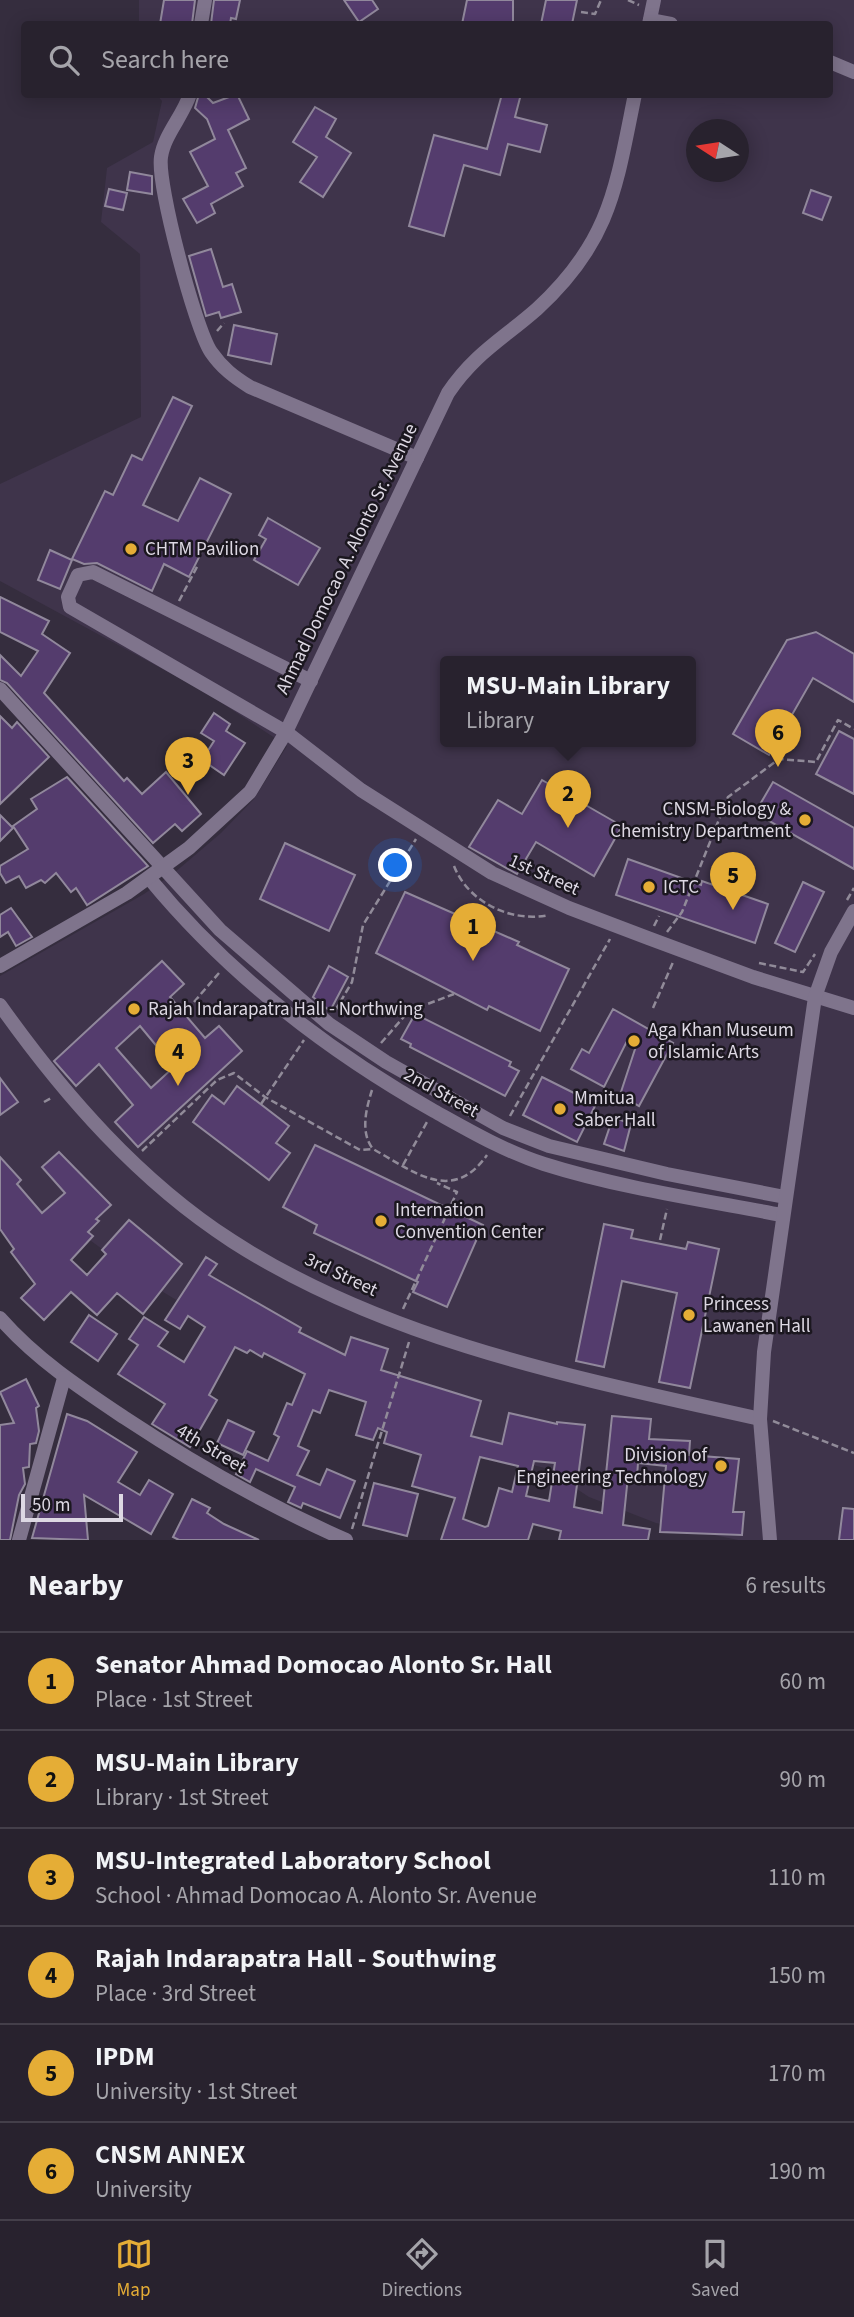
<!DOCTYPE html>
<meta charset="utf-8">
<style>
:root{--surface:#28222e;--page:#302a36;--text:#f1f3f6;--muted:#a5a4aa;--line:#443f4a;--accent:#e5ad36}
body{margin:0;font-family:"Source Sans 3",sans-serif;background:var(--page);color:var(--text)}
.compass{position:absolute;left:686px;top:119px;width:63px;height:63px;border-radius:50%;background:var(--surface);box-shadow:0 4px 18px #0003;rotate:282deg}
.scale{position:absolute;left:21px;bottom:18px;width:102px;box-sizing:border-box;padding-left:7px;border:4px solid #ddd8e3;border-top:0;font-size:19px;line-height:24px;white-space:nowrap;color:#ddd8e3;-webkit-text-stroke:5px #1b171f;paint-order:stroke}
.you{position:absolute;left:396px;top:866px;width:24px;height:24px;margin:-18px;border:5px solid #fff;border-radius:50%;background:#1a73e8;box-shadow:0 0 0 10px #1a73e833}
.badge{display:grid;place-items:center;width:46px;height:46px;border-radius:50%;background:var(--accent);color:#111;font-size:23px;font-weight:700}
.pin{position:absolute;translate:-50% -58px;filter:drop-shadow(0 2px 4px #0008)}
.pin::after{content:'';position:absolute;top:37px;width:24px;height:21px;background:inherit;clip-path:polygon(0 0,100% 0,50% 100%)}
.popup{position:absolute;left:440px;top:656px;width:256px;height:91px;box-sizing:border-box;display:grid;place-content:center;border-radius:7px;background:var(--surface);filter:drop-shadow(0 2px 5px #0005);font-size:23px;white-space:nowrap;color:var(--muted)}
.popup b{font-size:26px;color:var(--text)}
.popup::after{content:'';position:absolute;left:50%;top:100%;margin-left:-14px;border:14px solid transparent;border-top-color:var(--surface)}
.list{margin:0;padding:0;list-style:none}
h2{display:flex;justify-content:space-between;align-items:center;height:91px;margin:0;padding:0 28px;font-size:30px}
h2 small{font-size:23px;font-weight:400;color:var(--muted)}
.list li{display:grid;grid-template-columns:46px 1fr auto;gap:21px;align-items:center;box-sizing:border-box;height:98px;padding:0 28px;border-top:2px solid var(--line)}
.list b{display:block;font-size:26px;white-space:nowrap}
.list p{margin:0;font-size:23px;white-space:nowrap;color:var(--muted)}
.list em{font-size:23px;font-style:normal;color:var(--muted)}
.icon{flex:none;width:38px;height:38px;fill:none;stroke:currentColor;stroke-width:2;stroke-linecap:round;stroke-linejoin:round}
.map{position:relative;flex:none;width:854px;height:1540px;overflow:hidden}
.search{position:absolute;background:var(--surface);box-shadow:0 4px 18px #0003;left:21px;right:21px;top:21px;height:77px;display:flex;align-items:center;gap:18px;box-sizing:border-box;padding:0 24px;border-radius:7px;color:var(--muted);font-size:26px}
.sheet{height:679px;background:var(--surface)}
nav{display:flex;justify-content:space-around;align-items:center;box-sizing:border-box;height:98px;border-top:2px solid var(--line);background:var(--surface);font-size:19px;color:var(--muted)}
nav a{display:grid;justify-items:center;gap:4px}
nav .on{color:var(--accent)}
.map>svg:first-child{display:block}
</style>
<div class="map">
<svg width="854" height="1540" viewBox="0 0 854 1540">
<rect width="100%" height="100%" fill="#352d3e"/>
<path fill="#3f344b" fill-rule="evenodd" d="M139 0H854V1540H738L656 1523 589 1497 545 1468 472 1450 343 1392 219 1326 150 1284 61 1219 0 1196V976L144 894 174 873 221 833 254 799 287 746 205 692 0 581V484L141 417 140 254 101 222 107 168 153 142 162 101 157 95 830 94V24H139ZM696 130H738V172H696ZM446 662H690V742H446Z"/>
<g fill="#543c6d" stroke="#91889c" stroke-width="2" fill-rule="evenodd">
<polygon points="164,0 195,0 192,24 160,24"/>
<polygon points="214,0 240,0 236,19 231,18 230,24 211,24"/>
<polygon points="344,0 372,0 378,9 359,22"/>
<polygon points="467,0 513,0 513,24 462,24"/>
<polygon points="546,0 577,0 572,24 541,24"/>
<polygon points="199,94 204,94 213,103 237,94 249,119 228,130 246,168 236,173 243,186 211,204 215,213 197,223 183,199 208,186 190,152 215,139 207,119 195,108"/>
<polygon points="502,94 521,94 515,117 547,125 540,152 508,144 500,175 464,165 444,236 409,226 434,135 487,149"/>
<polygon points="315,107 336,119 326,137 351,153 323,197 300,182 317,157 293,142"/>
<polygon points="130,172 152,176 152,194 127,190"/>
<polygon points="109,189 127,193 123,210 105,206"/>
<polygon points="811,190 831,197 822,220 803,213"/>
<polygon points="211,249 223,287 232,284 241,312 221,318 219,312 206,316 189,256"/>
<polygon points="234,325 277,334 271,364 228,355"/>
<polygon points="173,397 192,406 143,505 178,521 200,478 231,494 189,577 164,564 152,591 97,563 84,564 72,559 105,491 113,495 132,455 142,460"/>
<polygon points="268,518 320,548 298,585 254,560 266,539 259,535"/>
<polygon points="50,550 72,560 60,589 38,580"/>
<polygon points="0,597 49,621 42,634 70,653 44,693 124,781 127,778 142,794 166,772 201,814 182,831 175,824 153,843 7,683 0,680 0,655 21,676 38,651 0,632"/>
<polygon points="816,632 854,654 854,702 813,678 769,755 733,734 787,640"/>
<polygon points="214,713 230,724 226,731 245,743 224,775 202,760 214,741 201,733"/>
<polygon points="0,716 12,728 17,722 49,757 0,804"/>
<polygon points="839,731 854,739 854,794 816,774"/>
<polygon points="67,777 148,866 87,905 76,888 71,892 56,873 45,883 41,880 26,888 19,876 6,883 0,873 0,866 28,849 13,826 37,809 31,799"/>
<polygon points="542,780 622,826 594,876 536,842 517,874 469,847 498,800 522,814"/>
<polygon points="773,782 854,828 854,869 755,813"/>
<polygon points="0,815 13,828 0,841"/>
<polygon points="285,843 355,875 329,931 260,899"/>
<polygon points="628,859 701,885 702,881 768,904 755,943 616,895"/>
<polygon points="803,882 824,892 795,952 775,943"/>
<polygon points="405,892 519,942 517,945 569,969 540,1031 489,1006 487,1010 376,953"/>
<polygon points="11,908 32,937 16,946 8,932 0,937 0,915"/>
<path d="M162 961 184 984 170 997 205 1038 219 1026 242 1051 138 1147 115 1122 133 1105 99 1064 76 1086 54 1061ZM140 1026 174 1067 151 1088 116 1048Z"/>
<polygon points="329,966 348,977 330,1011 313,997"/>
<polygon points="613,1009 673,1043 639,1106 620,1095 637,1043 628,1039 604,1087 571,1069 582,1049 589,1053"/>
<polygon points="415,1014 511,1062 509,1066 519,1071 505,1096 410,1047 411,1044 401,1039"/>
<polygon points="542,1077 596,1104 577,1142 523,1115"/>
<polygon points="0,1078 18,1102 0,1115"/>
<polygon points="237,1086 289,1126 276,1143 290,1153 269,1180 193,1122 212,1095 224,1104"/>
<polygon points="613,1117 631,1124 624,1151 604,1144"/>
<polygon points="315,1145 483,1225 447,1307 413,1292 418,1282 314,1233 317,1225 283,1207"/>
<polygon points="59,1152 111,1205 96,1219 99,1221 88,1232 93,1236 71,1260 87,1275 106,1254 102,1250 129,1220 182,1264 143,1314 117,1293 97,1315 71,1292 44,1320 21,1298 35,1284 11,1252 14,1249 0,1229 0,1157 21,1180 17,1184 42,1213 65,1193 42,1167"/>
<polygon points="604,1224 633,1230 631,1238 686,1249 688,1242 719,1249 690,1388 659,1382 677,1293 622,1281 604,1367 576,1361"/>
<path d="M206 1257 217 1264 209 1275 301 1328 299 1332 345 1355 351 1337 388 1349 381 1370 481 1401 471 1436 502 1444 509 1413 557 1424V1422L585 1425 574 1507 602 1513 612 1416 651 1419 649 1439 690 1441 689 1455 739 1459 733 1512H744L742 1535 660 1532 666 1466 638 1463 637 1477 628 1476 623 1525 650 1529 648 1540H559L561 1531 533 1524 528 1540H441L455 1498 412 1486 421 1455 384 1443 387 1432 378 1428 373 1440 356 1435 366 1402 329 1390 320 1413 313 1410 298 1446 309 1451 297 1475 320 1485 327 1469 355 1481 340 1518 303 1503 301 1508 288 1502 295 1487 256 1469 250 1482 236 1474 247 1451 268 1461 279 1437 274 1434 287 1403 292 1405 305 1374 264 1353 262 1357 250 1350 247 1353 235 1347 209 1395 217 1400 190 1447 152 1424 165 1404 118 1374 138 1345 129 1339 144 1317 168 1332 158 1346 184 1362 205 1327 188 1316 180 1329 165 1320ZM480 1457 518 1466 512 1492 499 1488 488 1526 485 1527 463 1519ZM534 1461 555 1463 549 1501 526 1496Z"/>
<polygon points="89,1315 117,1334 98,1361 71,1342"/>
<polygon points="26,1379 39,1406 36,1408 39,1431 36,1443 30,1444 29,1467 23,1468 25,1484 19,1495 10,1540 0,1540 0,1425 14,1423 0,1392"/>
<polygon points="67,1414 87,1421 137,1452 118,1482 140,1495 149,1480 173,1494 151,1534 84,1495 88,1540 32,1538"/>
<polygon points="228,1420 254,1432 243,1455 217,1443"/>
<polygon points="374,1483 418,1494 407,1536 363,1525"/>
<polygon points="192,1499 210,1508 207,1513 224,1524 259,1540 179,1540 173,1537"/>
<polygon points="843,1508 854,1509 854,1540 839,1540"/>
</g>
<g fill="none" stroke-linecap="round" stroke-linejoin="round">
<g stroke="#918b99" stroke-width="2.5" stroke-dasharray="7 3.5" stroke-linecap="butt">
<polyline points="628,0 639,5"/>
<polyline points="581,12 595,14 601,0"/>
<polyline points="217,331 224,323"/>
<polyline points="179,601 198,565"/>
<path d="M454 866C468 902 511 923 549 915"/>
<polyline points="847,900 854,888"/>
<polyline points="654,926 659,916"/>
<polyline points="667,932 682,912 728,797 779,759 816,762 838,720 854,729"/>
<polyline points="759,963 803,972 815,954"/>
<polyline points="194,1002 219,973"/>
<polyline points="653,1008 674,960"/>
<polyline points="335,1011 352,982 363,925 416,839"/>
<polyline points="381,1043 409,1011 454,994"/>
<path d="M372 1090C366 1109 360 1133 373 1149 413 1171 452 1205 487 1155"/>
<polyline points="44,1102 53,1097"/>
<polyline points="261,1104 304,1040"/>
<polyline points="510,1116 610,939"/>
<polyline points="142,1151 217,1080 234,1073 265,1097 360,1150 373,1149"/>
<polyline points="403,1165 427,1122"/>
<polyline points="660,1240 667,1209"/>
<polyline points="403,1309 457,1192 437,1183"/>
<polyline points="773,1421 854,1453"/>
<polyline points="352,1529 409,1342"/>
</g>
<g stroke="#7f748c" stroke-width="14">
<polyline points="650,20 671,24"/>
<polyline points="201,24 205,0"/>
<polyline points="649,24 654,0"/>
<polyline points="830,62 854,72"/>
<path d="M190 94C183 116 164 135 161 157 157 184 195 328 211 352 222 368 234 377 250 387L417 458"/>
<polyline points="311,681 93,572 78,575 68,597 70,607 286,732 361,790 492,873 569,908 648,938 753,977 854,1008"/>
<polyline points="0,689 220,930 329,1024 386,1062 503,1128 549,1146 667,1174 785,1197"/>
<path d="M149 878C228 974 326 1050 434 1111 470 1131 504 1151 544 1164 620 1188 703 1200 782 1215"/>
<path d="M0 966 127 893 189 848 250 792 286 732 448 393C475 353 503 339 537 309 611 241 616 187 635 94"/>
<path d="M0 1005C64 1095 139 1181 232 1241 389 1342 581 1379 760 1419"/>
<path d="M0 1318C36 1359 80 1388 125 1418 196 1465 269 1506 346 1540"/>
<polyline points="19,1540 64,1378"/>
<polyline points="770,1540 760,1419 764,1352 815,997 831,952 854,911"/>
</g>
</g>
<g fill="#e5ad36" stroke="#1b171f" stroke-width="2.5">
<circle cx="131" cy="549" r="7"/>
<circle cx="805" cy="820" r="7"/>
<circle cx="649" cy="887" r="7"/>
<circle cx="134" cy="1009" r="7"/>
<circle cx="634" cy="1041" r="7"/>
<circle cx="560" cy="1109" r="7"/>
<circle cx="381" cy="1221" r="7"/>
<circle cx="689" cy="1315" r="7"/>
<circle cx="721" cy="1466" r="7"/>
</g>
<g text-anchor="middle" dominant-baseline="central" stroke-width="5" stroke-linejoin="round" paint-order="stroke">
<g font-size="19" fill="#ddd8e3" stroke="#1b171f" text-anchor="start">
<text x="145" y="549">CHTM Pavilion</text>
<text x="791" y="809" text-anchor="end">CNSM-Biology &amp;<tspan x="791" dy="22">Chemistry Department</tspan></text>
<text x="663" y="887">ICTC</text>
<text x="148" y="1009">Rajah Indarapatra Hall - Northwing</text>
<text x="648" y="1030">Aga Khan Museum<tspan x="648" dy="22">of Islamic Arts</tspan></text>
<text x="574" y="1098">Mmitua<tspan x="574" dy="22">Saber Hall</tspan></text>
<text x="395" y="1210">Internation<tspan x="395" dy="22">Convention Center</tspan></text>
<text x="703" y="1304">Princess<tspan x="703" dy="22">Lawanen Hall</tspan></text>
<text x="707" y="1455" text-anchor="end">Division of<tspan x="707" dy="22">Engineering Technology</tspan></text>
</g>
<g font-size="19" fill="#ddd8e3" stroke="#1b171f">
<text transform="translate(347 559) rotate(-64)">Ahmad Domocao A. Alonto Sr. Avenue</text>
<text transform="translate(544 875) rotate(24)">1st Street</text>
<text transform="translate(441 1093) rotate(29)">2nd Street</text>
<text transform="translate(341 1275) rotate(25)">3rd Street</text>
<text transform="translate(211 1449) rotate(31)">4th Street</text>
</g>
</g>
</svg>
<svg class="compass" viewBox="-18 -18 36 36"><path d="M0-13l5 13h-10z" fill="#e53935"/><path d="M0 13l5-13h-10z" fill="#a5a4aa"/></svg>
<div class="scale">50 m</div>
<div class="you"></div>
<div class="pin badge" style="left:473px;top:961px">1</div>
<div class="pin badge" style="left:568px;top:828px">2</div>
<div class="popup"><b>MSU-Main Library</b>Library</div>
<div class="pin badge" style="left:188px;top:795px">3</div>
<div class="pin badge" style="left:178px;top:1086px">4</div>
<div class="pin badge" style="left:733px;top:910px">5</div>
<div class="pin badge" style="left:778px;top:767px">6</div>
<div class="search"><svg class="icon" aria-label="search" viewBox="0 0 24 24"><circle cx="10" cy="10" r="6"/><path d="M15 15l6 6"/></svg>Search here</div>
</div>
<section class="sheet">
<h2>Nearby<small>6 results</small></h2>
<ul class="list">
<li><span class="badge">1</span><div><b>Senator Ahmad Domocao Alonto Sr. Hall</b><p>Place · 1st Street</p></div><em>60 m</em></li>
<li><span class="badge">2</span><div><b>MSU-Main Library</b><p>Library · 1st Street</p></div><em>90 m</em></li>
<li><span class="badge">3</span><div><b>MSU-Integrated Laboratory School</b><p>School · Ahmad Domocao A. Alonto Sr. Avenue</p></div><em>110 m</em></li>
<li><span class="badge">4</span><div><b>Rajah Indarapatra Hall - Southwing</b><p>Place · 3rd Street</p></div><em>150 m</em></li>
<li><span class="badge">5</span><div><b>IPDM</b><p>University · 1st Street</p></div><em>170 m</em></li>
<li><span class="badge">6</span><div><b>CNSM ANNEX</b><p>University</p></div><em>190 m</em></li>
</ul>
</section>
<nav>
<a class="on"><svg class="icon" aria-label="map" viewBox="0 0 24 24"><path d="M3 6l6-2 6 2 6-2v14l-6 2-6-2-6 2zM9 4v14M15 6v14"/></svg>Map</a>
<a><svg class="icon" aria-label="directions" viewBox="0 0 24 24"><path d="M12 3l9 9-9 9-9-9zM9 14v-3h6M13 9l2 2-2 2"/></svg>Directions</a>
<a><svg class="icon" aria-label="saved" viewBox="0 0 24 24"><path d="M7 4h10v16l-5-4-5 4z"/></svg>Saved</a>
</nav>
